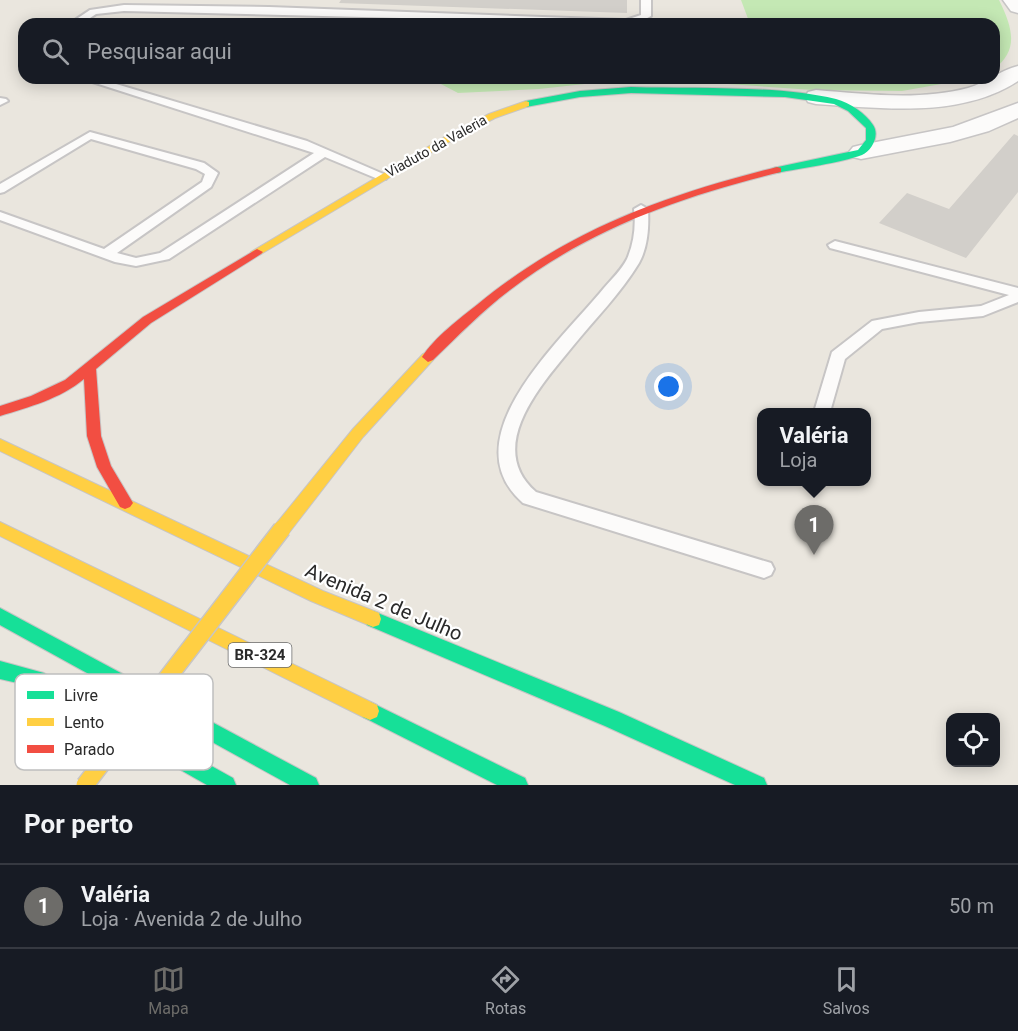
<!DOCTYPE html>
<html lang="pt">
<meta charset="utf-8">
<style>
:root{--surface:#171b24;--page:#242831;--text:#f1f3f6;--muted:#9ea1a6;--line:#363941;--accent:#6d6c69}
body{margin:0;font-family:Roboto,sans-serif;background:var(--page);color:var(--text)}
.controls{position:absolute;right:18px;bottom:18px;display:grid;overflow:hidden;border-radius:12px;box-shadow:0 3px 15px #0003}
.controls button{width:54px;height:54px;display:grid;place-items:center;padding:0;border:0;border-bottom:2px solid var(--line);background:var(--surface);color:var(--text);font:30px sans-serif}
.you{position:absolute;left:669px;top:387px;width:21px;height:21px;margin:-15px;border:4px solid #fff;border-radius:50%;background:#1a73e8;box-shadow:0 0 0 9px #1a73e833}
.badge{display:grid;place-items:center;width:39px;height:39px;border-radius:50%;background:var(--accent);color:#fff;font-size:20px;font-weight:700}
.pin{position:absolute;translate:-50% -50px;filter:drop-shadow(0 2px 3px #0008)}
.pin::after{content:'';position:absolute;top:32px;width:21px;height:18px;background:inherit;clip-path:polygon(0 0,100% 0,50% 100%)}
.popup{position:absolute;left:757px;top:408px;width:114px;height:78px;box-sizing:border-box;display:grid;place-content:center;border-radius:12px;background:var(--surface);filter:drop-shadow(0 2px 4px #0005);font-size:20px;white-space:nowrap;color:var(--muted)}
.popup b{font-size:22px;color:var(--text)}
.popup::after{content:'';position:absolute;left:50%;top:100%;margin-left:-12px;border:12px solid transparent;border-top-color:var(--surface)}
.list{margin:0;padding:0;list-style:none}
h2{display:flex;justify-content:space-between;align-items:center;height:78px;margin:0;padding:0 24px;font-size:26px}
h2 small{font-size:20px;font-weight:400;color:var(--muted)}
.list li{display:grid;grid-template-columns:39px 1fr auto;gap:18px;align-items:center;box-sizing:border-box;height:84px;padding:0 24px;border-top:2px solid var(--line)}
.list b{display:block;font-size:22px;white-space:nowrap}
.list p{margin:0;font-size:20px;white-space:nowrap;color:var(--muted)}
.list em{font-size:20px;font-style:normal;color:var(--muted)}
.icon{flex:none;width:33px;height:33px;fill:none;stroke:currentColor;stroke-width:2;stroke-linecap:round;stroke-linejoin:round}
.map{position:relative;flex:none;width:1018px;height:785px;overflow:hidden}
.search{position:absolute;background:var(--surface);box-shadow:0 3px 15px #0003;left:18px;right:18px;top:18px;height:66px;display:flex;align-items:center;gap:15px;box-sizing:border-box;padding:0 21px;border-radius:18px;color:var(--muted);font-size:22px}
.sheet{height:162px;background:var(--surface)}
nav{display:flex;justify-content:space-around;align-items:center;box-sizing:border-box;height:84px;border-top:2px solid var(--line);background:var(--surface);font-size:16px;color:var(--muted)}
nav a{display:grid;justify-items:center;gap:3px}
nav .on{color:var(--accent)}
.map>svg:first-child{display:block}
</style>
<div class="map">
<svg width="1018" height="785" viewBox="0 0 1018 785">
<rect width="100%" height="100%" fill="#eae6de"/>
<g fill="#c4e8b4">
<path d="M741 0H999C1014 30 1018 51 994 69V24H750Z"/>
<polygon points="442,78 975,78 902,91 813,90 684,81 621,80 539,89 458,93 439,83"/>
</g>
<g fill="#d2cfca">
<polygon points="341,0 627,0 627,13 339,3"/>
<polygon points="1014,134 1018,136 1018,192 966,258 879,223 907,193 949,209"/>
</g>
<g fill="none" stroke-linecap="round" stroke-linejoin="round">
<g stroke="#c7c5c5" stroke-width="4">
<g id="lane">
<polygon points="641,0 651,0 651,16 636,24 124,11 96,14 81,24 69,24 90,10 124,5 269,7 626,20 641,15"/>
<polygon points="80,78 96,78 307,141 388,176 386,179 378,179 325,157 169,259 136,266 115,262 0,220 0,212 104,249 202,182 205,174 196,169 91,139 4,192 0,193 0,184 90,132 204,163 218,173 211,187 117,253 136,258 160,253 314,153"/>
<polygon points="0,98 6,99 8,101 0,105"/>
<path d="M641 205 648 209C649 226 648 247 639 263 621 293 595 319 573 346 542 384 484 447 536 492L771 563 774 569 771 575 764 578 523 503C449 438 562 340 604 288 612 279 622 269 627 259 634 243 636 226 634 209Z"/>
<polygon points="835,241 1018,288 1018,302 983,316 919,322 882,329 845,359 830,412 814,412 832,352 872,321 919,312 981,306 1009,295 830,248 828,245"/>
</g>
</g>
<g stroke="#c7c5c5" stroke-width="3">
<g id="street">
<polygon points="1003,0 1018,0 1018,13 1011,11"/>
<path d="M1018 66V81C960 119 881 108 816 104L808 102 805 97 808 92 816 90C866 94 919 101 968 88 986 83 1000 70 1018 66Z"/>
<polygon points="1018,103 1018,118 989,131 950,142 861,159 853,157 849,152 853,147 861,145 953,127"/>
</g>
</g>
<g stroke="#c7c5c5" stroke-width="2">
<g id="fast">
<path d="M631 87C695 89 775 85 836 99 850 103 865 113 873 125 880 135 872 151 862 155 840 163 801 168 777 173L773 172V168L858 150 866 140V128L848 111 834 104 785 97 631 93 580 97 526 107 521 104 526 101 580 91Z"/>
<polygon points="0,608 316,778 319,785 290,785 0,625"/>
<polygon points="373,611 619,712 764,778 767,785 735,785 605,726 367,625 365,619 367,613"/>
<polygon points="0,661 44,673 233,778 236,785 207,785 35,687 0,679"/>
<polygon points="370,702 525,778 528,785 497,785 363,717 361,711 363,705"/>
</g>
</g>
<g stroke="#c7c5c5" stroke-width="2">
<g id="slow">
<polygon points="526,101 529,102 529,106 495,118 449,142 261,254 257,255 251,252 443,138 489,114"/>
<polygon points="428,352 434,357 433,360 363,437 288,534 282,536 276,534 274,529 276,524 353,429 423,354"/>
<polygon points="0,439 323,591 379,613 381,619 379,625 373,627 311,601 0,451"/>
<polygon points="0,522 377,705 379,711 377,717 370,720 363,717 0,536"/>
</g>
</g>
<g stroke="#c7c5c5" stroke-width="2">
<g id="jam">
<path d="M777 167 781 168V172C683 196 591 228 510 290 482 311 458 336 433 360L428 362 422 357C434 338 460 318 478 304 568 230 665 195 777 167Z"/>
<path d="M257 249 263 252 261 254 151 323 96 369 101 436 111 466 133 503 130 507 125 509 120 507 97 467 87 436 84 379C60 399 29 407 0 416V406L31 396 65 380 143 317Z"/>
</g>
</g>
<use href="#lane" fill="#fcfbfa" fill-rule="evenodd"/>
<use href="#street" fill="#fcfbfa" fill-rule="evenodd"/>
<use href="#fast" fill="#16e098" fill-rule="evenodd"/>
<use href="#slow" fill="#ffcf43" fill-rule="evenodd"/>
<use href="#jam" fill="#f24e42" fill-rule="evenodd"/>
<g stroke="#c7c5c5" stroke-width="20" stroke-linecap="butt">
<polyline id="slow-bridge" points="85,785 282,529"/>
</g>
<use href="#slow-bridge" stroke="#ffcf43" stroke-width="17"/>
</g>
<g text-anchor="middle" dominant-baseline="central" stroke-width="4.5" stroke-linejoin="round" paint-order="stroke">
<g font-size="14" fill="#2a2a2a" stroke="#fff">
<text transform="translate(436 146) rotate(-29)">Viaduto da Valeria</text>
</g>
<rect fill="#fff" stroke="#6a6a6a" stroke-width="1.5" x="228.5" y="643" width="63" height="24" rx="4.5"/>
<g font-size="15" font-weight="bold" fill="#2a2a2a">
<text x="260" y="655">BR-324</text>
</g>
<g font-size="20" fill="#2a2a2a" stroke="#fff">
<text transform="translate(384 602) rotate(23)">Avenida 2 de Julho</text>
</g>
</g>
<rect x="15" y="674" width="198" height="96" rx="9" fill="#fff" stroke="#bfbfbf" stroke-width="1.5"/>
<rect x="27" y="691" width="27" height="8" fill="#16e098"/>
<rect x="27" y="718" width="27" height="8" fill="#ffcf43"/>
<rect x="27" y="745" width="27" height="8" fill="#f24e42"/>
<g font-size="16" fill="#2a2a2a">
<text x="64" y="701">Livre</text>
<text x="64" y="728">Lento</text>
<text x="64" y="755">Parado</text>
</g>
</svg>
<div class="controls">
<button><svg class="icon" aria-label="locate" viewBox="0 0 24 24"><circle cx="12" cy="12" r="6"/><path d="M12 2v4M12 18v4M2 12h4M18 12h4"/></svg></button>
</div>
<div class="you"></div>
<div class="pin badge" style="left:814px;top:555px">1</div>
<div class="popup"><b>Valéria</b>Loja</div>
<div class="search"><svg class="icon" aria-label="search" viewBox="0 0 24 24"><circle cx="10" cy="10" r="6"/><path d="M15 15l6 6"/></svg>Pesquisar aqui</div>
</div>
<section class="sheet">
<h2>Por perto<small></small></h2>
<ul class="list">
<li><span class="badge">1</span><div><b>Valéria</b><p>Loja · Avenida 2 de Julho</p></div><em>50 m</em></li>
</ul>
</section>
<nav>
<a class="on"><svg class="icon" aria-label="map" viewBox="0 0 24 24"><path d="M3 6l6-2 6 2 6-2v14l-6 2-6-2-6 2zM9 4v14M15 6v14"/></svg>Mapa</a>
<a><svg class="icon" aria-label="directions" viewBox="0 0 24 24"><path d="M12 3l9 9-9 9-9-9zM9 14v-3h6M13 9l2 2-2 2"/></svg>Rotas</a>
<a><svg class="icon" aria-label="saved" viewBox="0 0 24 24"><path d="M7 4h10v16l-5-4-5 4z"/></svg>Salvos</a>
</nav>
